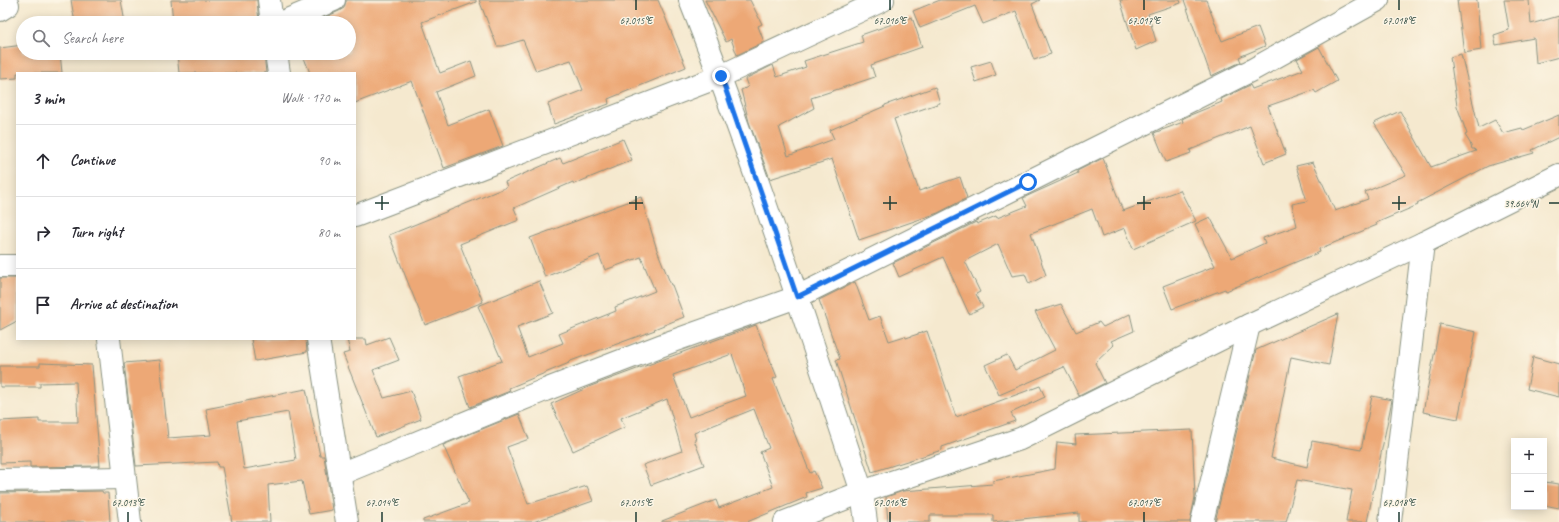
<!DOCTYPE html>
<meta charset="utf-8">
<style>
:root{--surface:#fff;--page:#f2f2f3;--text:#2b2b33;--muted:#7c7c81;--line:#e1e1e2}
body{margin:0;font-family:Caveat,sans-serif;background:var(--page);color:var(--text)}
.controls{position:absolute;right:12px;bottom:12px;display:grid;overflow:hidden;border-radius:0px;box-shadow:0 2px 10px #0003}
.controls button{width:36px;height:36px;display:grid;place-items:center;padding:0;border:0;border-bottom:1px solid var(--line);background:var(--surface);color:var(--text);font:20px sans-serif}
.stop{position:absolute;width:12px;height:12px;margin:-9px;border:3px solid #1a73e8;border-radius:50%;background:#fff}
.stop.end{background:#1a73e8;border-color:#fff;box-shadow:0 1px 4px #0008}
.list{margin:0;padding:0;list-style:none}
h2{display:flex;justify-content:space-between;align-items:center;height:52px;margin:0;padding:0 16px;font-size:17px}
h2 small{font-size:13px;font-weight:400;color:var(--muted)}
.list li{display:grid;grid-template-columns:26px 1fr auto;gap:12px;align-items:center;box-sizing:border-box;height:72px;padding:0 16px;border-top:1px solid var(--line)}
.list b{display:block;font-size:15px;white-space:nowrap}
.list em{font-size:13px;font-style:normal;color:var(--muted)}
.icon{flex:none;width:22px;height:22px;fill:none;stroke:currentColor;stroke-width:2;stroke-linecap:round;stroke-linejoin:round}
.map{position:relative;flex:none;width:1559px;height:522px;overflow:hidden}
.search{position:absolute;background:var(--surface);box-shadow:0 2px 10px #0003;left:16px;top:16px;width:340px;height:44px;display:flex;align-items:center;gap:10px;box-sizing:border-box;padding:0 14px;border-radius:22px;color:var(--muted);font-size:15px}
.panel{position:absolute;background:var(--surface);box-shadow:0 2px 10px #0003;left:16px;top:72px;width:340px;height:268px;border-radius:0px}
.map>svg:first-child{display:block}
</style>
<div class="map">
<svg width="1559" height="522" viewBox="0 0 1559 522">
<rect width="100%" height="100%" fill="#fcf5e5"/>
<filter id="ink" filterUnits="userSpaceOnUse"><feTurbulence type="fractalNoise" baseFrequency=".025" numOctaves="2"/><feDisplacementMap in="SourceGraphic" scale="8" xChannelSelector="R" yChannelSelector="G"/><feConvolveMatrix kernelMatrix="1 2 1 2 8 2 1 2 1" color-interpolation-filters="sRGB"/></filter>
<filter id="wash" filterUnits="userSpaceOnUse"><feTurbulence type="fractalNoise" baseFrequency=".012" numOctaves="4" result="noise"/><feDisplacementMap in="SourceGraphic" scale="16" xChannelSelector="R" yChannelSelector="G"/><feGaussianBlur stdDeviation="0.9" result="paint"/><feColorMatrix in="noise" values="0 0 0 0 0 0 0 0 0 0 0 0 0 0 0 0 0 1.4 0 .05"/><feComposite in="paint" operator="in"/></filter>
<g filter="url(#wash)">
<rect width="100%" height="100%" fill="#f5e9cf"/>
<g id="blocks">
<g fill="#eda876" fill-rule="evenodd">
<polygon points="71,0 121,0 125,23 75,23"/>
<polygon points="171,0 257,0 259,23 173,23"/>
<polygon points="348,0 476,0 476,2 422,22 440,73 471,61 476,76 436,92 448,125 489,109 503,146 444,168 412,81 355,103 355,73 310,73 302,53 349,53 349,23 312,23 339,11 344,8 346,1"/>
<polygon points="479,0 658,0 686,67 608,99 609,104 554,124 548,104 583,90 571,60 536,71 523,40 503,46 497,46"/>
<polygon points="705,0 750,0 762,24 758,26 764,42 737,55 731,39 726,42"/>
<polygon points="940,0 1040,0 1032,4 1051,54 1034,60 1016,11 983,24 975,6 920,28 913,11"/>
<polygon points="1120,0 1180,0 1181,3 1148,14 1156,41 1136,50"/>
<polygon points="1184,0 1206,0 1222,41 1258,27 1265,46 1239,57 1241,62 1211,76"/>
<polygon points="1457,0 1477,0 1481,50 1464,53"/>
<polygon points="1504,0 1529,0 1531,24 1559,16 1559,57 1536,63 1534,38 1496,45 1494,35 1509,30"/>
<polygon points="912,17 922,47 871,65 875,77 811,98 814,108 779,127 788,156 834,139 830,130 885,106 885,105 935,87 940,103 894,119 919,191 960,177 967,198 938,213 859,240 832,159 770,179 749,122 741,90 748,87 745,79 773,65 777,77 806,67 804,61 863,42 861,35"/>
<polygon points="23,45 23,53 60,53 62,73 17,73 17,78 0,79 0,48"/>
<polygon points="1319,47 1337,81 1316,93 1314,90 1268,106 1286,154 1264,163 1250,126 1190,150 1191,153 1166,162 1154,133 1183,122 1182,119 1188,116 1222,102 1221,99 1250,85 1252,89 1303,70 1297,59"/>
<polygon points="177,53 264,53 266,73 179,73"/>
<polygon points="1461,54 1479,128 1495,120 1503,133 1522,128 1523,130 1559,115 1559,137 1532,150 1534,153 1488,166 1417,203 1418,205 1376,223 1377,225 1319,249 1320,252 1226,291 1225,289 1172,309 1163,286 1215,266 1195,224 1210,217 1232,258 1265,243 1263,238 1297,226 1292,204 1307,201 1296,166 1313,162 1335,211 1368,199 1365,192 1406,175 1374,123 1400,111 1431,167 1476,151 1474,149 1472,149 1470,143 1465,135 1467,134 1457,106 1450,57"/>
<polygon points="991,61 996,75 976,82 971,67"/>
<polygon points="623,139 632,160 574,184 573,182 514,208 519,220 460,244 483,302 425,325 389,235 507,187 505,182 560,158 563,163"/>
<polygon points="1103,158 1123,211 1180,190 1196,221 1133,249 1125,228 1102,237 1092,209 1031,233 1046,275 1029,284 1025,274 1012,276 998,244 965,261 980,292 976,294 983,307 969,314 943,257 899,277 893,263 976,222 977,224 996,216 997,218 1027,206 1023,198 1078,173 1077,171"/>
<polygon points="641,197 657,250 671,285 672,285 684,317 654,329 655,330 568,362 569,363 509,388 510,391 470,407 459,376 502,361 478,306 539,281 553,313 517,327 528,357 563,343 559,334 616,311 615,307 655,291 641,257 605,270 599,255 545,277 530,238"/>
<polygon points="0,278 17,278 17,321 0,330"/>
<polygon points="855,282 869,320 880,316 889,341 905,336 906,338 927,331 956,417 1040,386 1045,397 1011,413 1015,421 942,447 942,450 872,472 836,360 840,359 819,300"/>
<polygon points="1061,304 1076,332 1099,322 1103,327 1130,314 1134,331 1111,341 1114,345 1095,363 1105,383 1079,396 1064,367 999,395 985,365 1007,355 1015,370 1055,350 1035,312"/>
<polygon points="1338,314 1329,365 1291,357 1271,458 1307,467 1312,441 1361,450 1372,396 1392,400 1367,522 1346,522 1352,490 1297,480 1286,522 1215,522 1256,350"/>
<polygon points="1440,324 1476,332 1458,419 1423,412"/>
<path d="M756 325 777 377 773 379 810 473 814 471 822 488 806 493 807 497 747 522H662V521L716 500 719 508 773 487 760 452 769 448 754 409 694 433 696 440H694L704 465 651 485 643 465 682 451 667 399 621 418 625 427 573 451 551 404 591 386ZM732 354 746 396 689 417 673 375Z"/>
<polygon points="389,337 399,360 373,370 384,398 411,391 421,419 376,437 343,354 350,352 347,339 366,339 367,345"/>
<polygon points="251,339 306,339 307,352 255,361"/>
<polygon points="1533,357 1559,364 1559,397 1527,389"/>
<path d="M160 360 168 438 211 435 206 409 306 389 320 456H324L332 510 309 514 302 481 268 485 270 522H232L222 467H218L217 462 136 466 124 363ZM288 412 296 460 244 469 237 421Z"/>
<polygon points="40,363 92,365 100,466 30,467 30,462 0,463 0,421 39,419 39,422 78,422 76,382 40,383 40,387 0,387 0,366 40,366"/>
<polygon points="519,414 529,439 507,447 528,504 587,486 593,501 533,522 423,522 423,520 469,503 443,445"/>
<polygon points="1192,430 1195,497 1190,522 1079,522 1079,513 993,522 993,515 930,515 930,522 888,522 886,497 903,491 993,484 993,481 1055,469 1057,442 1076,444 1075,435"/>
<polygon points="1544,482 1559,484 1559,508 1544,505"/>
<polygon points="102,491 103,493 108,493 110,522 0,522 0,493"/>
</g>
</g>
</g>
<g filter="url(#ink)">
<use href="#blocks" fill-opacity="0" stroke="#8a9382" stroke-width="1"/>
<g fill="none" stroke-linecap="round" stroke-linejoin="round">
<g stroke="#8a9382" stroke-width="24">
<g id="minor">
<polyline points="269,0 272,23"/>
<path d="M690 0C754 161 807 327 862 492L866 522"/>
<polyline points="0,10 8,5"/>
<polyline points="280,23 334,0"/>
<polyline points="276,53 279,73"/>
<polyline points="355,216 721,76 883,0"/>
<polyline points="0,266 17,266"/>
<polyline points="109,339 130,522"/>
<polyline points="318,339 347,522"/>
<polyline points="340,474 545,390 673,341 797,297 1252,70 1378,0"/>
<polyline points="0,480 124,478"/>
<polyline points="785,522 862,492 1020,439 1249,325 1423,243 1559,175"/>
<polyline points="1202,522 1249,325"/>
<polyline points="1390,522 1423,243"/>
</g>
</g>
<use href="#minor" stroke="#fff" stroke-width="22"/>
</g>
</g>
<g fill="none" stroke-linecap="round" stroke-linejoin="round" filter="url(#ink)">
<polyline stroke="#1a73e8" stroke-width="5" points="721,76 797,297 1028,182"/>
</g>
<path fill="none" stroke="#1f3d34" stroke-width="1.5" d="M636 0V10M890 0V10M1144 0V10M1399 0V10M382 196V210M636 196V210M890 196V210M1144 196V210M1399 196V210M375 203H389M629 203H643M883 203H897M1137 203H1151M1392 203H1406M1549 203H1559M128 512V522M382 512V522M636 512V522M890 512V522M1144 512V522M1399 512V522"/>
<g font-size="10" text-anchor="middle" fill="#1f3d34" stroke="#fcf5e5" stroke-width="3" stroke-linejoin="round" paint-order="stroke">
<text x="636" y="24">67.015°E</text>
<text x="890" y="24">67.016°E</text>
<text x="1144" y="24">67.017°E</text>
<text x="1399" y="24">67.018°E</text>
<text x="1521" y="207">39.664°N</text>
<text x="128" y="506">67.013°E</text>
<text x="382" y="506">67.014°E</text>
<text x="636" y="506">67.015°E</text>
<text x="890" y="506">67.016°E</text>
<text x="1144" y="506">67.017°E</text>
<text x="1399" y="506">67.018°E</text>
</g>
</svg>
<div class="controls">
<button>+</button>
<button>−</button>
</div>
<div class="stop" style="left:1028px;top:182px"></div>
<div class="stop end" style="left:721px;top:76px"></div>
<div class="search"><svg class="icon" aria-label="search" viewBox="0 0 24 24"><circle cx="10" cy="10" r="6"/><path d="M15 15l6 6"/></svg>Search here</div>
<section class="panel">
<h2>3 min<small>Walk · 170 m</small></h2>
<ul class="list">
<li><svg class="icon" aria-label="ahead" viewBox="0 0 24 24"><path d="M12 20V5M6 11l6-6 6 6"/></svg><div><b>Continue</b></div><em>90 m</em></li>
<li><svg class="icon" aria-label="right" viewBox="0 0 24 24"><path d="M7 20v-9h11M14 6l5 5-5 5"/></svg><div><b>Turn right</b></div><em>80 m</em></li>
<li><svg class="icon" aria-label="arrive" viewBox="0 0 24 24"><path d="M6 21V4h12l-3 4 3 4H6"/></svg><div><b>Arrive at destination</b></div></li>
</ul>
</section>
</div>
